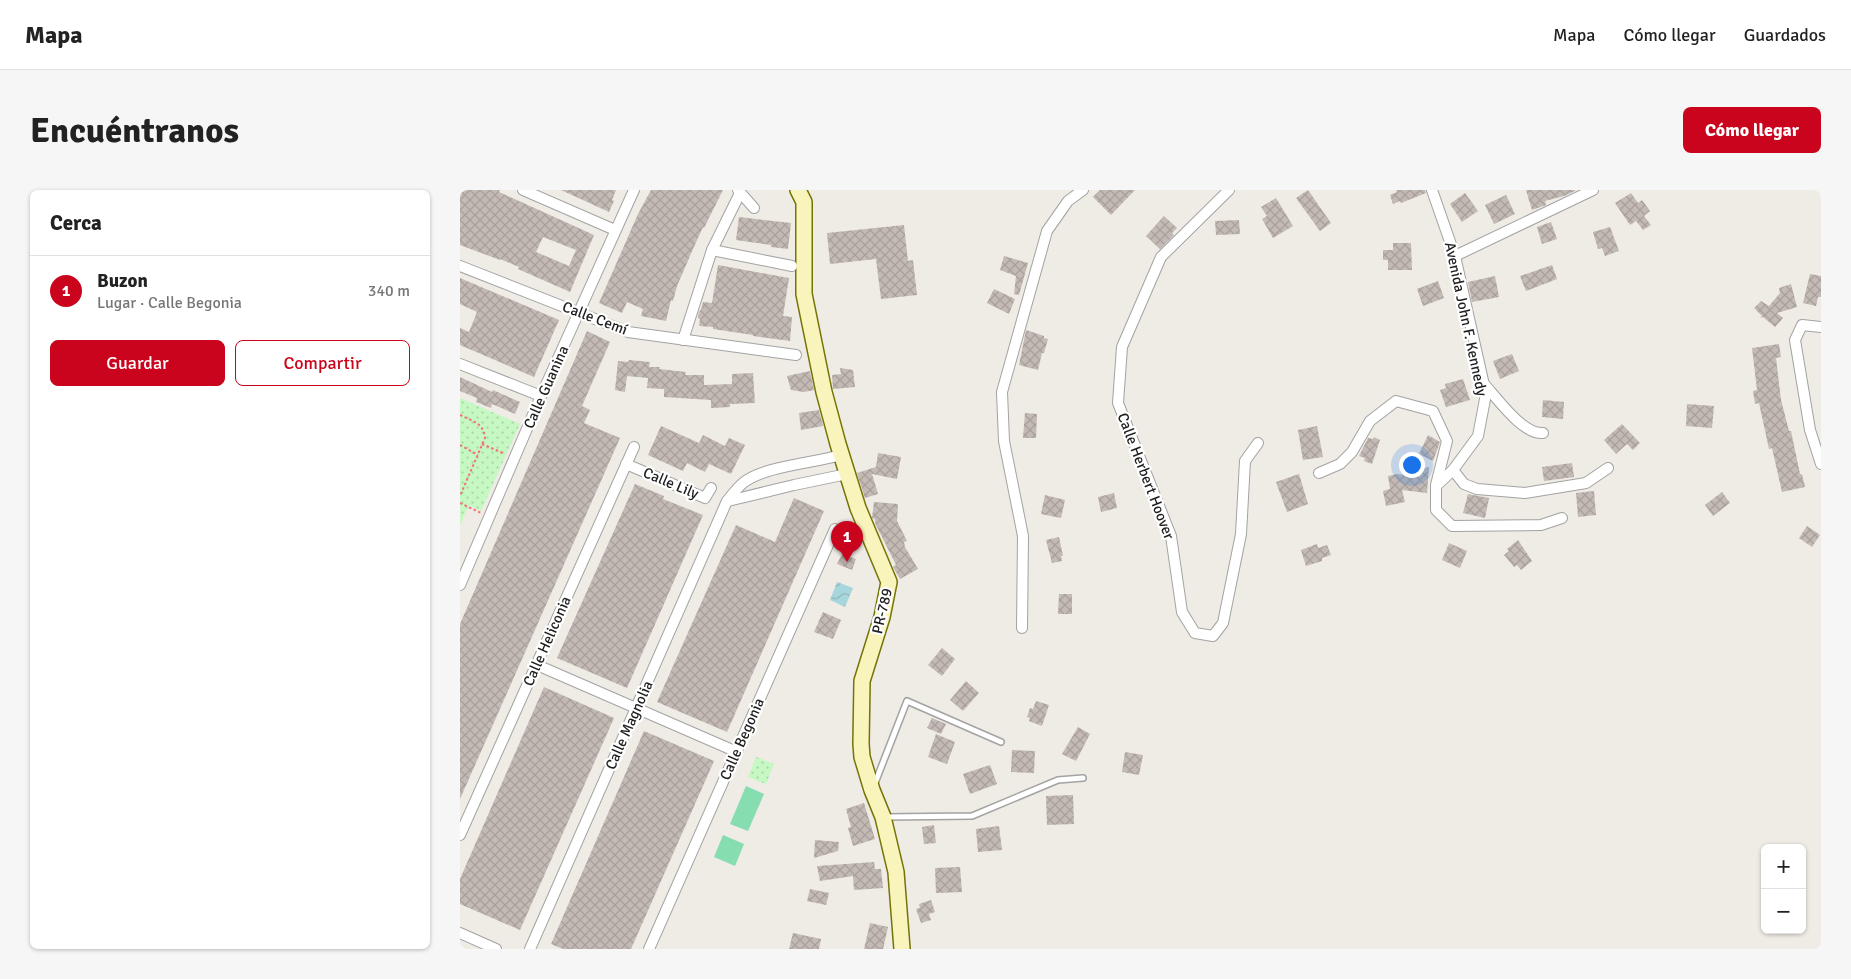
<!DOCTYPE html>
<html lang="es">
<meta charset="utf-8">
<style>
:root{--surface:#fff;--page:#f6f6f6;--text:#222;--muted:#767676;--line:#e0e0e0;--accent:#c9041c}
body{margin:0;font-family:Signika,sans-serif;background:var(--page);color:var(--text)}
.controls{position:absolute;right:15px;bottom:15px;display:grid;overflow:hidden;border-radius:8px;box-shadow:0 1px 4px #0004}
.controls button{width:45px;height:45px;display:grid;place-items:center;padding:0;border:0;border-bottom:1px solid var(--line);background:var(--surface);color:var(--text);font:25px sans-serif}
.you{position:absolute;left:951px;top:274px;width:18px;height:18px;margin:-12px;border:4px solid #fff;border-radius:50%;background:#1a73e8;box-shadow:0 0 0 8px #1a73e833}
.badge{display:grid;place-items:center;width:32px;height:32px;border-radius:50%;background:var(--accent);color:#fff;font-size:16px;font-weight:700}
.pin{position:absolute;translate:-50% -41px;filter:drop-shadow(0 1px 2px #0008)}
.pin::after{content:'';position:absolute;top:26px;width:18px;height:15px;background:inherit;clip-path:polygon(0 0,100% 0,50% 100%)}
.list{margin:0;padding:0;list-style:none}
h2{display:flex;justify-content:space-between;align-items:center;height:65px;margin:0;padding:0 20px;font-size:21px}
h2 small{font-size:16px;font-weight:400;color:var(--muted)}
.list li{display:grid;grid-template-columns:32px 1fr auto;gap:15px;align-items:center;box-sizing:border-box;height:70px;padding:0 20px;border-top:1px solid var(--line)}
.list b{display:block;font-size:19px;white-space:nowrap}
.list p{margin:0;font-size:16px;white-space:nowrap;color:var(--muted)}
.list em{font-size:16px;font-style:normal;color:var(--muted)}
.actions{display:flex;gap:10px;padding:15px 20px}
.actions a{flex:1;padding:11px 0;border:1px solid var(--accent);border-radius:8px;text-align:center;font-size:18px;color:var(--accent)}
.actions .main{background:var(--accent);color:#fff}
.map{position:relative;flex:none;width:1361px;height:759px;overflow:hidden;border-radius:8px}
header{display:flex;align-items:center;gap:30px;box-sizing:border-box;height:70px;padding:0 25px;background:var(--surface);border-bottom:1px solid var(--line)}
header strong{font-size:24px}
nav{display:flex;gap:28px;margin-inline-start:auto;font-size:18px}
.intro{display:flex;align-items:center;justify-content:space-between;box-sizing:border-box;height:120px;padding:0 30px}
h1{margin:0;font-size:35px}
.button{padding:12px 22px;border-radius:8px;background:var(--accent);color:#fff;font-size:18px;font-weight:700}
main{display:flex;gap:30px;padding:0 30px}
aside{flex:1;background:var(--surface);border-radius:8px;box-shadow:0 1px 4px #0004}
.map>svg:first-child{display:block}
</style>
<header>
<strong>Mapa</strong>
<nav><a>Mapa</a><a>Cómo llegar</a><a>Guardados</a></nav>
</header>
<div class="intro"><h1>Encuéntranos</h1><a class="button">Cómo llegar</a></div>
<main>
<aside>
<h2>Cerca<small></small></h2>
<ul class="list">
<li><span class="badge">1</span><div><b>Buzon</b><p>Lugar · Calle Begonia</p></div><em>340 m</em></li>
</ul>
<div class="actions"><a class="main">Guardar</a><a>Compartir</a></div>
</aside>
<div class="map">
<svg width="1361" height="759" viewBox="0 0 1361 759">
<defs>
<pattern id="park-dots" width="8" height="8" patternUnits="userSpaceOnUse" patternTransform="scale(1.25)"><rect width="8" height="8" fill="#c6f8c3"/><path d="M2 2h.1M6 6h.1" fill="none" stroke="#aad4a7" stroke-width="1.8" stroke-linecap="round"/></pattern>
<pattern id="water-waves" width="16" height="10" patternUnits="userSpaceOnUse" patternTransform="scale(1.25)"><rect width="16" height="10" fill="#a7d6dc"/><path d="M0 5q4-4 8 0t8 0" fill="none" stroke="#8fb7bc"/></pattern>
<pattern id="building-cross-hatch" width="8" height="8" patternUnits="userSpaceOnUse" patternTransform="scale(1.25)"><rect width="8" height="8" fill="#c4bab5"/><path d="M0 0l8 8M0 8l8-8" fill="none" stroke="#a89f9b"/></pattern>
</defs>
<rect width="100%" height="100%" fill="#efebe5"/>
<g fill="url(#park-dots)">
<polygon points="0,208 60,234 21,321 9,315 0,335"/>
<polygon points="296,567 314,574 306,594 288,587"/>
</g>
<g fill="#85ddb0">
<polygon points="286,596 304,604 288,641 270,634"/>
<polygon points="263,645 284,654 275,676 254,667"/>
</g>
<polygon fill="url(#water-waves)" points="377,392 393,398 385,417 370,410"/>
<g fill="url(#building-cross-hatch)" fill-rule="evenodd">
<path d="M0 0H40L39 2 134 45 110 102 58 79 59 77 40 69V70L0 55ZM83 47 116 60 109 76 76 62Z"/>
<polygon points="101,0 156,0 152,10 154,11 149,22"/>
<polygon points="191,0 263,0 244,38 243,37 233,59 217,96 213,111 211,110 206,131 181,126 183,119 167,112 162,123 139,113 178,24"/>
<polygon points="640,0 675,0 651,25 633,7"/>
<polygon points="848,0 871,33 860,41 836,8"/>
<polygon points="936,0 965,0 966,3 941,13 940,11 933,14 930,5 937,2"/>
<polygon points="1066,0 1115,0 1115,1 1104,6 1085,11 1086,15 1072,20"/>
<polygon points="1005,3 1018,21 1002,32 990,14"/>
<polygon points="1171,3 1178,13 1182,10 1190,21 1184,26 1191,35 1183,40 1176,31 1170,35 1155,13"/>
<polygon points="1046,5 1055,24 1034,34 1025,15"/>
<polygon points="816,8 833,36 813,48 802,29 807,26 801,17"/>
<polygon points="704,26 717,38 712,43 714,45 700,59 686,46"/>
<polygon points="279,27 331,33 328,59 311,57 311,55 276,50"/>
<polygon points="779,30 780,44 756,45 755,31"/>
<polygon points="1091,32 1097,49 1082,54 1077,37"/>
<polygon points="444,35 448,71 453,70 457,105 421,109 416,69 370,74 367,43"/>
<polygon points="1150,37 1159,61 1145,66 1142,58 1138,59 1133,42"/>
<polygon points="933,53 951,53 952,80 928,80 928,70 923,70 923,60 933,60"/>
<polygon points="544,66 568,73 559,105 554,104 556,86 540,80"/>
<polygon points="258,75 329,88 323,126 332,127 330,151 293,146 293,145 253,139 253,137 239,136 240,129 238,128 238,125 240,120 241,120 243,112 252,113"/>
<polygon points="1092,75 1097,89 1066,101 1060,86"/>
<polygon points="1350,84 1361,86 1361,107 1358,107 1356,116 1343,113"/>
<polygon points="1035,86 1039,107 1012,112 1008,92"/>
<polygon points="0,88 99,130 74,187 0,155 0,138 9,142 17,122 0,114"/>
<polygon points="978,91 984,108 963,116 957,99"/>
<polygon points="1331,94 1337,117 1317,123 1323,128 1315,137 1303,127 1300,128 1302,126 1294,118 1301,111 1309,116 1320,103 1319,98"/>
<polygon points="534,99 555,109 549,124 527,113"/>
<polygon points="566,140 584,146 584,148 588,149 584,163 582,163 578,180 559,175"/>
<polygon points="127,141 150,152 122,216 130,220 124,233 160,248 0,609 0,434"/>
<polygon points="1319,154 1321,167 1316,168 1321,210 1329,241 1331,241 1340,284 1342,284 1345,297 1322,302 1312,258 1309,259 1299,213 1295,214 1293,201 1297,200 1292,158"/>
<polygon points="1052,164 1059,181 1040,189 1033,171"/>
<polygon points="169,170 190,172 189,177 200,177 199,179 226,182 225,185 244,185 244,195 272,194 272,184 293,183 295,213 270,214 270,217 251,218 251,210 204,207 204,199 187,198 188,188 167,186 165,202 155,200 158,171 168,172"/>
<polygon points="380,178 393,180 395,197 373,199 372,185 381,184"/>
<polygon points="350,181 354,200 344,202 331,200 327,186"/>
<polygon points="0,187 32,202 33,200 60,212 55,224 32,214 31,218 16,212 17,208 0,201"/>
<polygon points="1003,189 1010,210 986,217 980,200 986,198 985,194"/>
<polygon points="1083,210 1104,212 1103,229 1082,227"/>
<polygon points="1227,214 1254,216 1252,238 1226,236"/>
<polygon points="359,220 363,236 341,240 339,223"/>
<polygon points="565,223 577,224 576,248 563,248"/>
<polygon points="1162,234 1180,253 1173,260 1167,254 1156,264 1144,250"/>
<polygon points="201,236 239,253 243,245 265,256 269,248 285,255 271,284 249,274 245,282 227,273 223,281 188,265"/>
<polygon points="857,236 863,267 843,270 838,240"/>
<polygon points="968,245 980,252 973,271 959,264"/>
<polygon points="914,247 920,250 912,274 904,271 905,268 899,266 908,248 913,249"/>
<polygon points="418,263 441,267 437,289 412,284 418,304 405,308 397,283 416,277"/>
<polygon points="1112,273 1114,287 1084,291 1082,277"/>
<polygon points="969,277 967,303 942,300 945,312 926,316 923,301 930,299 928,286 937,284 957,286 961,279"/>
<polygon points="839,284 848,314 827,322 816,292"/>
<polygon points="175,294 204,306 203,309 243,325 167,498 97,468"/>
<polygon points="1134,301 1136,325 1118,327 1116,303"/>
<polygon points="1262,302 1270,313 1253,326 1245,315"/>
<polygon points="654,303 657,318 641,322 638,307"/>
<polygon points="1008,304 1029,308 1025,328 1003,323"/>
<polygon points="585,305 605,310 601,328 581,324"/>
<polygon points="334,308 364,321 267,542 197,512 276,335 315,352"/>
<polygon points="414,312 438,314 437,331 447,351 444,352 445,357 458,379 440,389 433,377 436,375 415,333 415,329 412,328"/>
<polygon points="1347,336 1360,345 1352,357 1339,348"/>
<polygon points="599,347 603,366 601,366 602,371 592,373 586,350"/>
<polygon points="1058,350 1072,371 1061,380 1057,375 1054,377 1044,365 1049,361 1047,359"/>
<polygon points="989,353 1007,361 1000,378 982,370"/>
<polygon points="857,354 858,358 867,355 871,365 862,368 862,371 846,376 841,360"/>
<polygon points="382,364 396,369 392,380 377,374"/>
<polygon points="599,404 612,404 612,424 598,424"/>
<polygon points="363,422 381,430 373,449 354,442"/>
<polygon points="482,458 495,469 482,486 468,475"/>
<polygon points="506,491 519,503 503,521 490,510"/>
<polygon points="84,497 154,528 60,740 0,714 0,689"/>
<polygon points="576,511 589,515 582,536 569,531 570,528 567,527 570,518 573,519"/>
<polygon points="472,528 486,534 481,544 467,538"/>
<polygon points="618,537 630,544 616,571 602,564"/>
<polygon points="184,541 254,571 171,759 103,759 91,754"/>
<polygon points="476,544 495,552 487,574 468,567"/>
<polygon points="552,560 575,561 574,583 551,582"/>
<polygon points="665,562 683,565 679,585 662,582"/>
<polygon points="530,575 537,594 510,604 503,584"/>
<polygon points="613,605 614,634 587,635 586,606"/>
<polygon points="404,613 415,649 393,656 388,638 391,637 386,619"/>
<polygon points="474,635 476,653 464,654 462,637"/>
<polygon points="539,636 542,660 518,662 516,639"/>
<polygon points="355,650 379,652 378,661 354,668"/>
<polygon points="414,672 415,679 421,679 423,698 394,700 393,686 360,691 357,676"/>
<polygon points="500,677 502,702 476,703 475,678"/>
<polygon points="350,699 369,703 366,715 347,711"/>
<polygon points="471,710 475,722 469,724 471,730 461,733 456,719 460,718 459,714"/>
<polygon points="410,733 428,737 423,759 404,759"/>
<polygon points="333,743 361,749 359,759 329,759"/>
</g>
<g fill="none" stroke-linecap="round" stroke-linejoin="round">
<g stroke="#a3a3a3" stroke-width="8">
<g id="lane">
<polyline points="415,593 447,511 541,552"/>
<polyline points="426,627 512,626 598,590 623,588"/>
</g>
</g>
<g stroke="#a3a3a3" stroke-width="12">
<g id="street">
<polyline points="63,0 155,40"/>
<polyline points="278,0 294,18"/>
<polyline points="769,0 701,67 662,157 658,213 711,346 722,422 735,443 753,446 763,433 781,344 785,271 798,253"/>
<polyline points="972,0 995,66 1026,204 1018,246 993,280 976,296 976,320 992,336 1081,335 1102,328"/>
<polyline points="252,60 332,76"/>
<polyline points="995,66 1133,0"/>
<polyline points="0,76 168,142 336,165"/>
<polyline points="1361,137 1342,135 1335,150 1350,240 1361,274"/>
<polyline points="223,150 252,60 280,3"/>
<polyline points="0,174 81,206"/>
<path d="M1024 194C1037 208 1063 245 1083 243"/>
<polyline points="166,274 245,308 251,298"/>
<polyline points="993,280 1004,294 1017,299 1065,303 1126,293 1148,278"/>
<polyline points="859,283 880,274 892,262 910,231 936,211 973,221 987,251 976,295"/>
<polyline points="268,311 334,295 387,284"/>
<polyline points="0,395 81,206 174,0"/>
<polyline points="562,438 563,346 544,251 542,202 587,41 608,11 623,0"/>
<polyline points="77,475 277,562"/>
<polyline points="0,645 174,257"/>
<polyline points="0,743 36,759"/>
<path d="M70 759 267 311C272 305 277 298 283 293 304 276 354 273 381 265"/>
<polyline points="189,759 375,339"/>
</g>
</g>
<g stroke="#757407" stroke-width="18">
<polyline id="secondary" points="338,0 344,12 344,104 364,202 378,254 398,318 429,392 422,427 402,491 401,554 402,567 412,600 423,627 436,682 442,759"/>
</g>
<g stroke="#f76f71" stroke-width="2" stroke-dasharray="2.5 2.5" stroke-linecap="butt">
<path d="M0 225C12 231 24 233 25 248L0 306"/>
<polyline points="22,254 45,264"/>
<polyline points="0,255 18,265"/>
<polyline points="0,313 21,323"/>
</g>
<use href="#lane" stroke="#fff" stroke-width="5"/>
<use href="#street" stroke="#fff" stroke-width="10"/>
<use href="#secondary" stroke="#f8f4bb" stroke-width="15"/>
</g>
<g text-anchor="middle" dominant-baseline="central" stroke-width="4.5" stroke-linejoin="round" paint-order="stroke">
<g font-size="15" fill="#1f1f1f" stroke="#fff">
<text transform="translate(135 128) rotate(21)">Calle Cemí</text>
<text transform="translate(1006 129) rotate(78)">Avenida John F. Kennedy</text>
<text transform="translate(86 197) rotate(-66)">Calle Guanina</text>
<text transform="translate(686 286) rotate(69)">Calle Herbert Hoover</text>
<text transform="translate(211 293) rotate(23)">Calle Lily</text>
<text transform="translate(422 421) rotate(-77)">PR-789</text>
<text transform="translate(87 451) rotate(-66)">Calle Heliconia</text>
<text transform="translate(169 535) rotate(-66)">Calle Magnolia</text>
<text transform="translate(282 549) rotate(-66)">Calle Begonia</text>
</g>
</g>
</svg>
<div class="controls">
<button>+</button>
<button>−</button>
</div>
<div class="you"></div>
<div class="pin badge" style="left:387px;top:372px">1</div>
</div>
</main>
